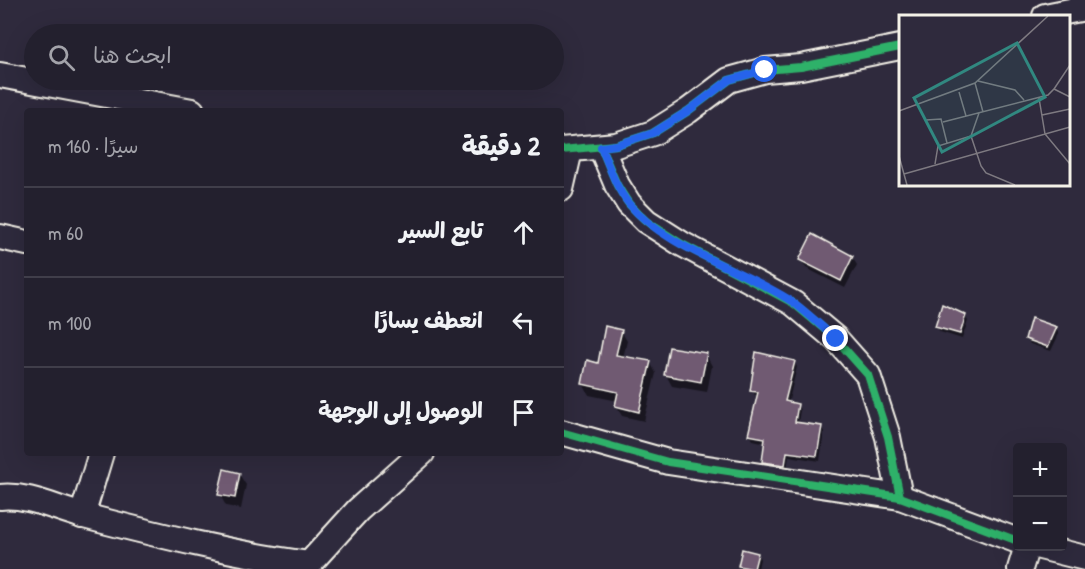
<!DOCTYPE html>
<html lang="ar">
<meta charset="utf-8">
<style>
:root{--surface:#23202e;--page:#2f2d3a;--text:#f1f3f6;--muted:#a3a3aa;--line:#403e4a}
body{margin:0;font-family:"Patrick Hand","Playpen Sans Arabic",sans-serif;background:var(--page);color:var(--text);direction:rtl}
.controls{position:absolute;right:18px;bottom:18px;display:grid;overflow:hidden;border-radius:6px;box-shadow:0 6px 24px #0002}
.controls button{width:54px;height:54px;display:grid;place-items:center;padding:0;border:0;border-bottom:2px solid var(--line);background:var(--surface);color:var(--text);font:30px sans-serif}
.stop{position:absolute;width:18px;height:18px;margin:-14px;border:4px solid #2563eb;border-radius:50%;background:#fff}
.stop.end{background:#2563eb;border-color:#fff;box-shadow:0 2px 6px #0008}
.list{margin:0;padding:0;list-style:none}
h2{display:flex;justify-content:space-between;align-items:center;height:78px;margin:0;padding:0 24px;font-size:26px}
h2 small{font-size:20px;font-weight:400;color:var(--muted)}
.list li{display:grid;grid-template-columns:39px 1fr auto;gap:18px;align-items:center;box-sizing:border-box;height:90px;padding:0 24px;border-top:2px solid var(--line)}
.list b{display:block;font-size:22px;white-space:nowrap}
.list em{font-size:20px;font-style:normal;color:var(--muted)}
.icon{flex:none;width:33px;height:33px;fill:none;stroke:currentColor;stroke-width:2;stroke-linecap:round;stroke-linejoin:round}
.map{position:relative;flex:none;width:1085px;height:569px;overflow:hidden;direction:ltr}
.search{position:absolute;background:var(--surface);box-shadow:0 6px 24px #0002;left:24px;top:24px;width:540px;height:66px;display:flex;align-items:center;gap:15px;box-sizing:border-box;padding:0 21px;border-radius:33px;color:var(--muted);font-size:22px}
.panel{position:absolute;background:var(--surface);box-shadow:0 6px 24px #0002;left:24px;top:108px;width:540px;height:348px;border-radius:6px;direction:rtl}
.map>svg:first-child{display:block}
</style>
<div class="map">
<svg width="1085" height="569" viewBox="0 0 1085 569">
<rect width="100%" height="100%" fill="#2f2a3d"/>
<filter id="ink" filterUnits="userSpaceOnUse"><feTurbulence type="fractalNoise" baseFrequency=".0167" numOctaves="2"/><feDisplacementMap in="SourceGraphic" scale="12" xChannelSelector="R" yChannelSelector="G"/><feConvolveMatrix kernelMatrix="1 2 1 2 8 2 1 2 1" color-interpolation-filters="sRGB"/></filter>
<g filter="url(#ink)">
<g fill="#0007">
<polygon points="852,257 857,265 845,288 806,268 801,260"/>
<polygon points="965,316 968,321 962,339 940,332 937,327"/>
<polygon points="1032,320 1056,329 1059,334 1051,351 1030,344 1027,339"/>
<polygon points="621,331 627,341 623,358 650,362 656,373 644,421 622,416 616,406 618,401 589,395 583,384 588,362 599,365"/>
<polygon points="706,355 712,366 707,392 672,386 666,375"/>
<polygon points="794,362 797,367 788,404 797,405 800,410 798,424 821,427 824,432 820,461 789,456 787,470 766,466 763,461 766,443 753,440 750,435 758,396 755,395 752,390"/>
<polygon points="239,474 246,485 241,509 226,506 220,495"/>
<polygon points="757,554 760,559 758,569 742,569 740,566"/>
</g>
<g fill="#6f5a72" stroke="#f4f1e8" stroke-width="1.5">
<polygon points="812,234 853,256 841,281 799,260"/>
<polygon points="942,304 966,315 960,334 935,327"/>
<polygon points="1031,318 1057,327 1048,347 1025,339"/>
<polygon points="605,326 622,330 616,355 651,361 639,412 615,406 618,392 582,384 587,360 598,363"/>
<polygon points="669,347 707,353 701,382 664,375"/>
<polygon points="756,352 795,361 785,401 798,404 795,422 822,426 817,456 787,452 785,465 762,462 765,438 748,435 758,392 750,391"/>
<polygon points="224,469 240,473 235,498 218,495"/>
<polygon points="742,549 758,553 754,569 738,566"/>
</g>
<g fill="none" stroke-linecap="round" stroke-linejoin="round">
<g stroke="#f4f1e8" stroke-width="28">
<g id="minor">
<polyline points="1045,16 1085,8"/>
<polyline points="0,75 192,111"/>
<polyline points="601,147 617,185 629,204 646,221 682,244 793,303 836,339 868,375 888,437 900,497"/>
<polyline points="561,150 616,145 653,133 688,111 729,80 765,70 801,67 900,47"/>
<polyline points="561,189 570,150"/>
<polyline points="0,237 27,243"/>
<polyline points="561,432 668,462 900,497 1018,541"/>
<path d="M0 497C29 494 56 509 84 516 158 535 234 554 309 564"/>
<polyline points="82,516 101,453"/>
<polyline points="1036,546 1085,558"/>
<polyline points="308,569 309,564 358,510 422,453"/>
<polyline points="1020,569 1027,546"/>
</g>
</g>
<use href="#minor" stroke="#2f2a3d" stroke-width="24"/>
<g stroke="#2f2a3d" stroke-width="11">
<g id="cycleway">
<polyline points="601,147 617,185 629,204 646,221 682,244 793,303 836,339 868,375 888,437 900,497"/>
<polyline points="561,150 616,145 653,133 688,111 729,80 765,70 801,67 900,47"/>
<polyline points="561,432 668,462 900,497 1018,541"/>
</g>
</g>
<use href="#cycleway" stroke="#2db169" stroke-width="8"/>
</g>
</g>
<g fill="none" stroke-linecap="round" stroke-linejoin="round" filter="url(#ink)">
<path stroke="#2563eb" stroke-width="8" d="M765 70 729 80 688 111 653 133 616 145 601 147C609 166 616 188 629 204 666 249 746 270 794 303 809 314 822 327 836 339"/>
</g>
<g transform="translate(899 15)">
<rect width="171" height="171" fill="#2f2a3d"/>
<path fill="none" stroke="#7e7a81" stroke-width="1.5" d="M79 66 116 75 125 85M76 68 84 97M155 74 171 50M60 77 67 101M140 83 146 119 171 149M0 96 76 68 149 1M80 98 72 121 82 151 87 158 116 170M143 100 171 94M27 105 42 104 48 128M44 107 149 80 155 74 171 82M0 141 8 170M36 149 39 131 72 121M5 159 171 112"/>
<path fill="#318880" fill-opacity="0.15" stroke="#318880" stroke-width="3" d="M118 28 146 82 43 137 15 83Z"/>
<rect width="171" height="171" fill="none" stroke="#f4f1e8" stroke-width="3"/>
</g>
</svg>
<div class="controls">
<button>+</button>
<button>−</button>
</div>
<div class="stop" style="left:765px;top:70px"></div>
<div class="stop end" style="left:836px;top:339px"></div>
<div class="search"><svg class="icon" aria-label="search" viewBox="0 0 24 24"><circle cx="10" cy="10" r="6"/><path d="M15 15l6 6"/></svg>ابحث هنا</div>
<section class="panel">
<h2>2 دقيقة<small>سيرًا · 160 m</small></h2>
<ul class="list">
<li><svg class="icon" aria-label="ahead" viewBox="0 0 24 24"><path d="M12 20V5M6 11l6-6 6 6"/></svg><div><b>تابع السير</b></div><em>60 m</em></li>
<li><svg class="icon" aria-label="left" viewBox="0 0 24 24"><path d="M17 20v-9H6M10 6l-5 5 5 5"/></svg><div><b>انعطف يسارًا</b></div><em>100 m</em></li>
<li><svg class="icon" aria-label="arrive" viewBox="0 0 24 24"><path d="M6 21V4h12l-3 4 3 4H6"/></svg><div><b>الوصول إلى الوجهة</b></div></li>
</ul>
</section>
</div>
